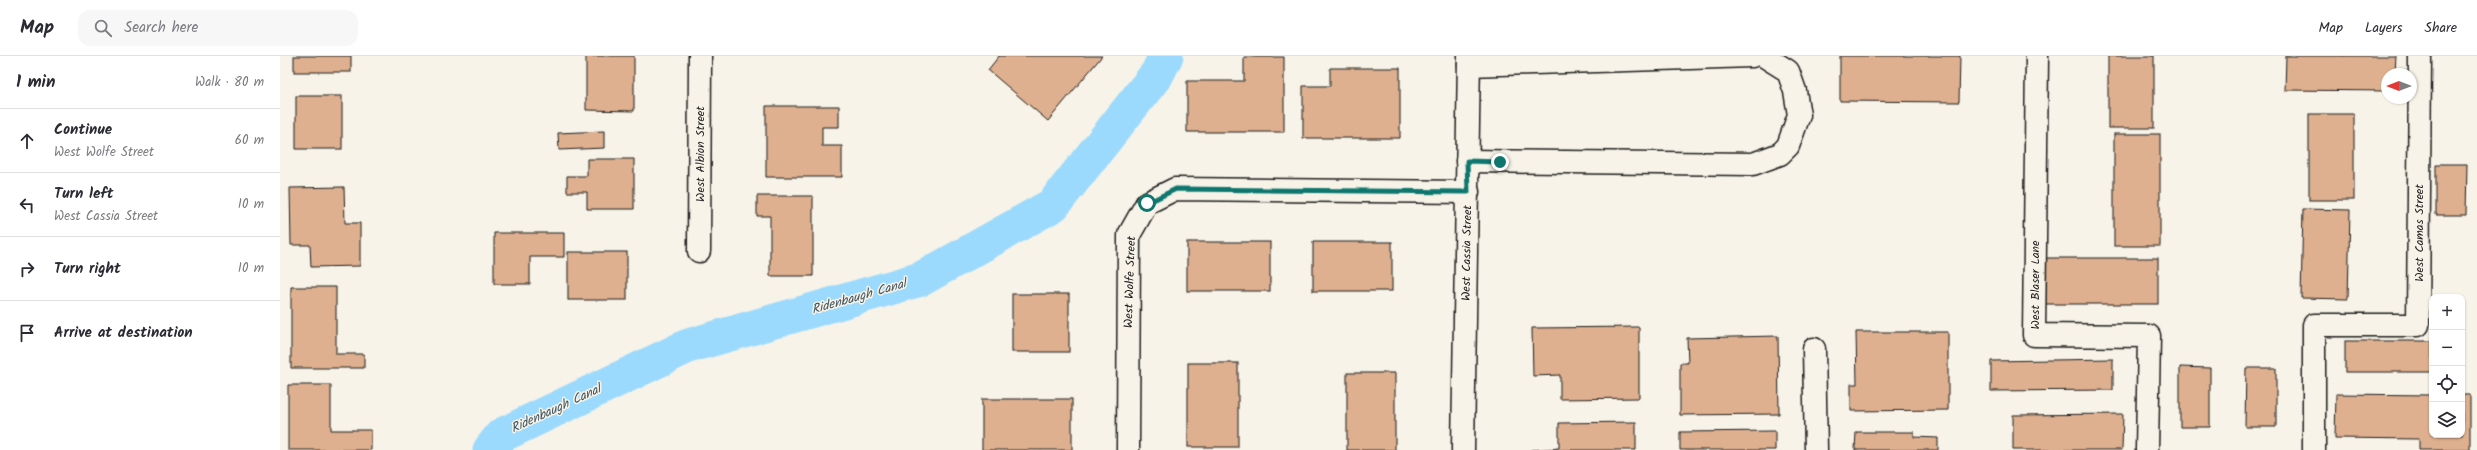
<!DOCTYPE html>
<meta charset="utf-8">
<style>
:root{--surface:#fff;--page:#f7f7f7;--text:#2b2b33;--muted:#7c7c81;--line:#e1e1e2}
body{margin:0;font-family:Kalam,sans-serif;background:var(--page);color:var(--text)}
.controls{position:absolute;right:12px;bottom:12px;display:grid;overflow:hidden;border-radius:8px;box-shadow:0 1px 3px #0004}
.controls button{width:36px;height:36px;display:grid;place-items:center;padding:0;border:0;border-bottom:1px solid var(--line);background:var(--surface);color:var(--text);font:20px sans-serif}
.compass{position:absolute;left:2101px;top:12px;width:36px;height:36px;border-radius:50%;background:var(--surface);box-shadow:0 1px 3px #0004;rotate:270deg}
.stop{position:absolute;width:12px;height:12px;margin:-9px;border:3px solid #0f766e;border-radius:50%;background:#fff}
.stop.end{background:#0f766e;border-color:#fff;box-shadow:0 1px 4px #0008}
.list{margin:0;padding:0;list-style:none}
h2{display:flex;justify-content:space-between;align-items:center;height:52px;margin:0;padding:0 16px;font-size:17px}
h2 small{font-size:13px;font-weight:400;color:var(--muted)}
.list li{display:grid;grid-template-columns:26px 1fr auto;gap:12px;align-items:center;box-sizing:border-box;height:64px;padding:0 16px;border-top:1px solid var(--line)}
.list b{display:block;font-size:15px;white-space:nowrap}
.list p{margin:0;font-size:13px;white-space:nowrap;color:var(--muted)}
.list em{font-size:13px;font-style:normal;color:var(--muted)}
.icon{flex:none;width:22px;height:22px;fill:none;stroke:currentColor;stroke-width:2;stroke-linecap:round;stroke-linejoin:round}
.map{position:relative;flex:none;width:2197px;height:394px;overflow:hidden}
header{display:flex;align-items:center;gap:24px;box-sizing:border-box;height:56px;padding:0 20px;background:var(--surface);border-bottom:1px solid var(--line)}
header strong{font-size:19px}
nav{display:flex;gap:22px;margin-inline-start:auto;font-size:14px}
.search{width:280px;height:36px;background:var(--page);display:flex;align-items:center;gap:10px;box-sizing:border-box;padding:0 14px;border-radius:12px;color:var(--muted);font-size:15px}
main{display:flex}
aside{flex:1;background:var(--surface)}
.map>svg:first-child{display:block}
</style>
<header>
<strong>Map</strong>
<div class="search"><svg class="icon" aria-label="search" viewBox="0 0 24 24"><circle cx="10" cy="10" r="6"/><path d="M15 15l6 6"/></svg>Search here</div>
<nav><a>Map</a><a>Layers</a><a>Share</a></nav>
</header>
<main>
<aside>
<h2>1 min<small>Walk · 80 m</small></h2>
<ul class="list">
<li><svg class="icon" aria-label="ahead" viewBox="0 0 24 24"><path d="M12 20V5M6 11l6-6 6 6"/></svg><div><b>Continue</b><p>West Wolfe Street</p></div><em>60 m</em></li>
<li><svg class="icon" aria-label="left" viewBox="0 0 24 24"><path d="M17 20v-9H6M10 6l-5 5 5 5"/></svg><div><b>Turn left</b><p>West Cassia Street</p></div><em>10 m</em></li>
<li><svg class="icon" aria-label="right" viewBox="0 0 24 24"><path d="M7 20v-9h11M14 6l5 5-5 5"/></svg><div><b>Turn right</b></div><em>10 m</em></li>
<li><svg class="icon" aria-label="arrive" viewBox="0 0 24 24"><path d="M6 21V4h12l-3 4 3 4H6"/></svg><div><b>Arrive at destination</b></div></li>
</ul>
</aside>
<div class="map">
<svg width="2197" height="394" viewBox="0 0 2197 394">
<rect width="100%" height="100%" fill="#f7f3e8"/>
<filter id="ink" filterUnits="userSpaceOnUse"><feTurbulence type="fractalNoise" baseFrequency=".025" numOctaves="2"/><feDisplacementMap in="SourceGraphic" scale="8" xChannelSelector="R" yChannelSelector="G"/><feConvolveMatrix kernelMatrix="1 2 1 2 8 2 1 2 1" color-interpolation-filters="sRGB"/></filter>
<g filter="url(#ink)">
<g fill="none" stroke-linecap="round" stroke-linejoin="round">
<polyline stroke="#9cdafd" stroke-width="35" points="210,394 222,379 408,290 641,223 773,149 877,18 886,0"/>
</g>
<g fill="#deb08f" stroke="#1c1c1c">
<rect x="14" y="0" width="57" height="16"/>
<polygon points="306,0 354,0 354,55 306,54"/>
<polygon points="719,0 822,0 768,65 708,14"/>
<polygon points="1560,0 1680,0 1679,46 1560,45"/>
<rect x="1828" y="0" width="46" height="72"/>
<polygon points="2006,0 2116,0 2115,18 2107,18 2107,35 2005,34"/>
<polygon points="964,1 1004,1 1004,76 907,76 907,25 964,25"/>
<polygon points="1050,12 1120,12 1120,82 1023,82 1023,30 1050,30"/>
<rect x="16" y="40" width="46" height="53"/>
<polygon points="486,50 559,50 559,71 542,71 542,90 562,90 562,121 486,121"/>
<rect x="2029" y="58" width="45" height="86"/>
<polygon points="324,75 324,92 279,94 278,77"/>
<rect x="1834" y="78" width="46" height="112"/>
<polygon points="307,103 354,103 354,153 307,153 307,136 287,136 287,120 307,120"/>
<polygon points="2156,108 2187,108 2186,159 2156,159"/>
<polygon points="64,131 65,167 80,167 80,210 31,211 30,189 11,189 10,132"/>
<polygon points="477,140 533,140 533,220 490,220 490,160 477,160"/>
<polygon points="2023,153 2070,154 2068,243 2021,242"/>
<polygon points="214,177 284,177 284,201 250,201 250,228 214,228"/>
<rect x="907" y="186" width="83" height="49"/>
<rect x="1033" y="186" width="79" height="49"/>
<rect x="288" y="196" width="59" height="48"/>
<rect x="1764" y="202" width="114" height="46"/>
<polygon points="11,231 56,231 56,298 84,298 84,312 11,312"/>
<rect x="732" y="238" width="57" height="58"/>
<polygon points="1359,271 1359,342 1280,343 1280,319 1253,320 1252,272"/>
<polygon points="1576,276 1668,276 1668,354 1571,355 1571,328 1577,328"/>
<polygon points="1498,280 1499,358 1400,359 1400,307 1408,307 1407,282"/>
<rect x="2065" y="285" width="87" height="31"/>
<polygon points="1833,303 1833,334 1711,335 1711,305"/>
<rect x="908" y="307" width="50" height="84"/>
<polygon points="1900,311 1930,312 1930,371 1900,371"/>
<polygon points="1966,312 1996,312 1996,371 1965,371"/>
<rect x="1067" y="317" width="48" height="77"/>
<polygon points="8,329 51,329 51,374 91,374 91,394 8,394"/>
<polygon points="2056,338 2152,339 2152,379 2182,379 2182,339 2190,339 2190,394 2139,394 2139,383 2055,382"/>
<rect x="702" y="343" width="90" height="51"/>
<polygon points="1843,358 1842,394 1733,394 1733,359"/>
<polygon points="1356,366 1356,394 1251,394 1279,392 1279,367"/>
<polygon points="1495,375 1495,394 1400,394 1400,376"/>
<polygon points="1576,376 1634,376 1634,381 1658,382 1658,394 1575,394"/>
</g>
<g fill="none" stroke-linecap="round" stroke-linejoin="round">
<g stroke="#1c1c1c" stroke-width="25">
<g id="minor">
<polyline points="1757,0 1754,279 1869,280 1867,394"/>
<polyline points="1189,9 1472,0"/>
<polyline points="1187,105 1473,108 1500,98 1508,90 1519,59 1515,35 1508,15 1484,0"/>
<polyline points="419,195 420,0"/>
<polyline points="1534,293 1536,394"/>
<polyline points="848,394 849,179 867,147 895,133 1188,136"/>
<polyline points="1183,394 1189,0"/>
<polyline points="2034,394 2034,269 2138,269 2140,0"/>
</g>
</g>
<use href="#minor" stroke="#f7f3e8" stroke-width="22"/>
</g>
</g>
<g fill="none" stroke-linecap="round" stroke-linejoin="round" filter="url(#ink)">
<polyline stroke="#0f766e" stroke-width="5" points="867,147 896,133 1188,136 1187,105 1220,106"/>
</g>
<g text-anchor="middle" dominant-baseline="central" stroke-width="3" stroke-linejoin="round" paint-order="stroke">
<g font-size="12" fill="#1c1c1c" stroke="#f7f3e8">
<text transform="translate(420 98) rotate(-90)">West Albion Street</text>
<text transform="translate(2139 177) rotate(-90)">West Camas Street</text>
<text transform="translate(1187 197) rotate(-89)">West Cassia Street</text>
<text transform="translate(850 226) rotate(-88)">West Wolfe Street</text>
<text transform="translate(1755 229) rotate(-90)">West Blaser Lane</text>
</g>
<g font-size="13" font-style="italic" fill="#425560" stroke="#f7f3e8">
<text transform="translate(579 241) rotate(-16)">Ridenbaugh Canal</text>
<text transform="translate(276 353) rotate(-25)">Ridenbaugh Canal</text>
</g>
</g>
</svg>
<div class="controls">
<button>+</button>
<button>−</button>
<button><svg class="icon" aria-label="locate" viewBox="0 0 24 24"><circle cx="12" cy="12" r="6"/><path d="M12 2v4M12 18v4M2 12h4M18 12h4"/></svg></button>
<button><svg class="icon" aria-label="layers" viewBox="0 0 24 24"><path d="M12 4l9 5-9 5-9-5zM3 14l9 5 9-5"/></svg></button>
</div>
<svg class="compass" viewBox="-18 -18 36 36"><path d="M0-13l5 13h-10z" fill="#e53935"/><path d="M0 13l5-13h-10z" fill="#7c7c81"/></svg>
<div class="stop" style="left:867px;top:147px"></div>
<div class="stop end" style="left:1220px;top:106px"></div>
</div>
</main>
